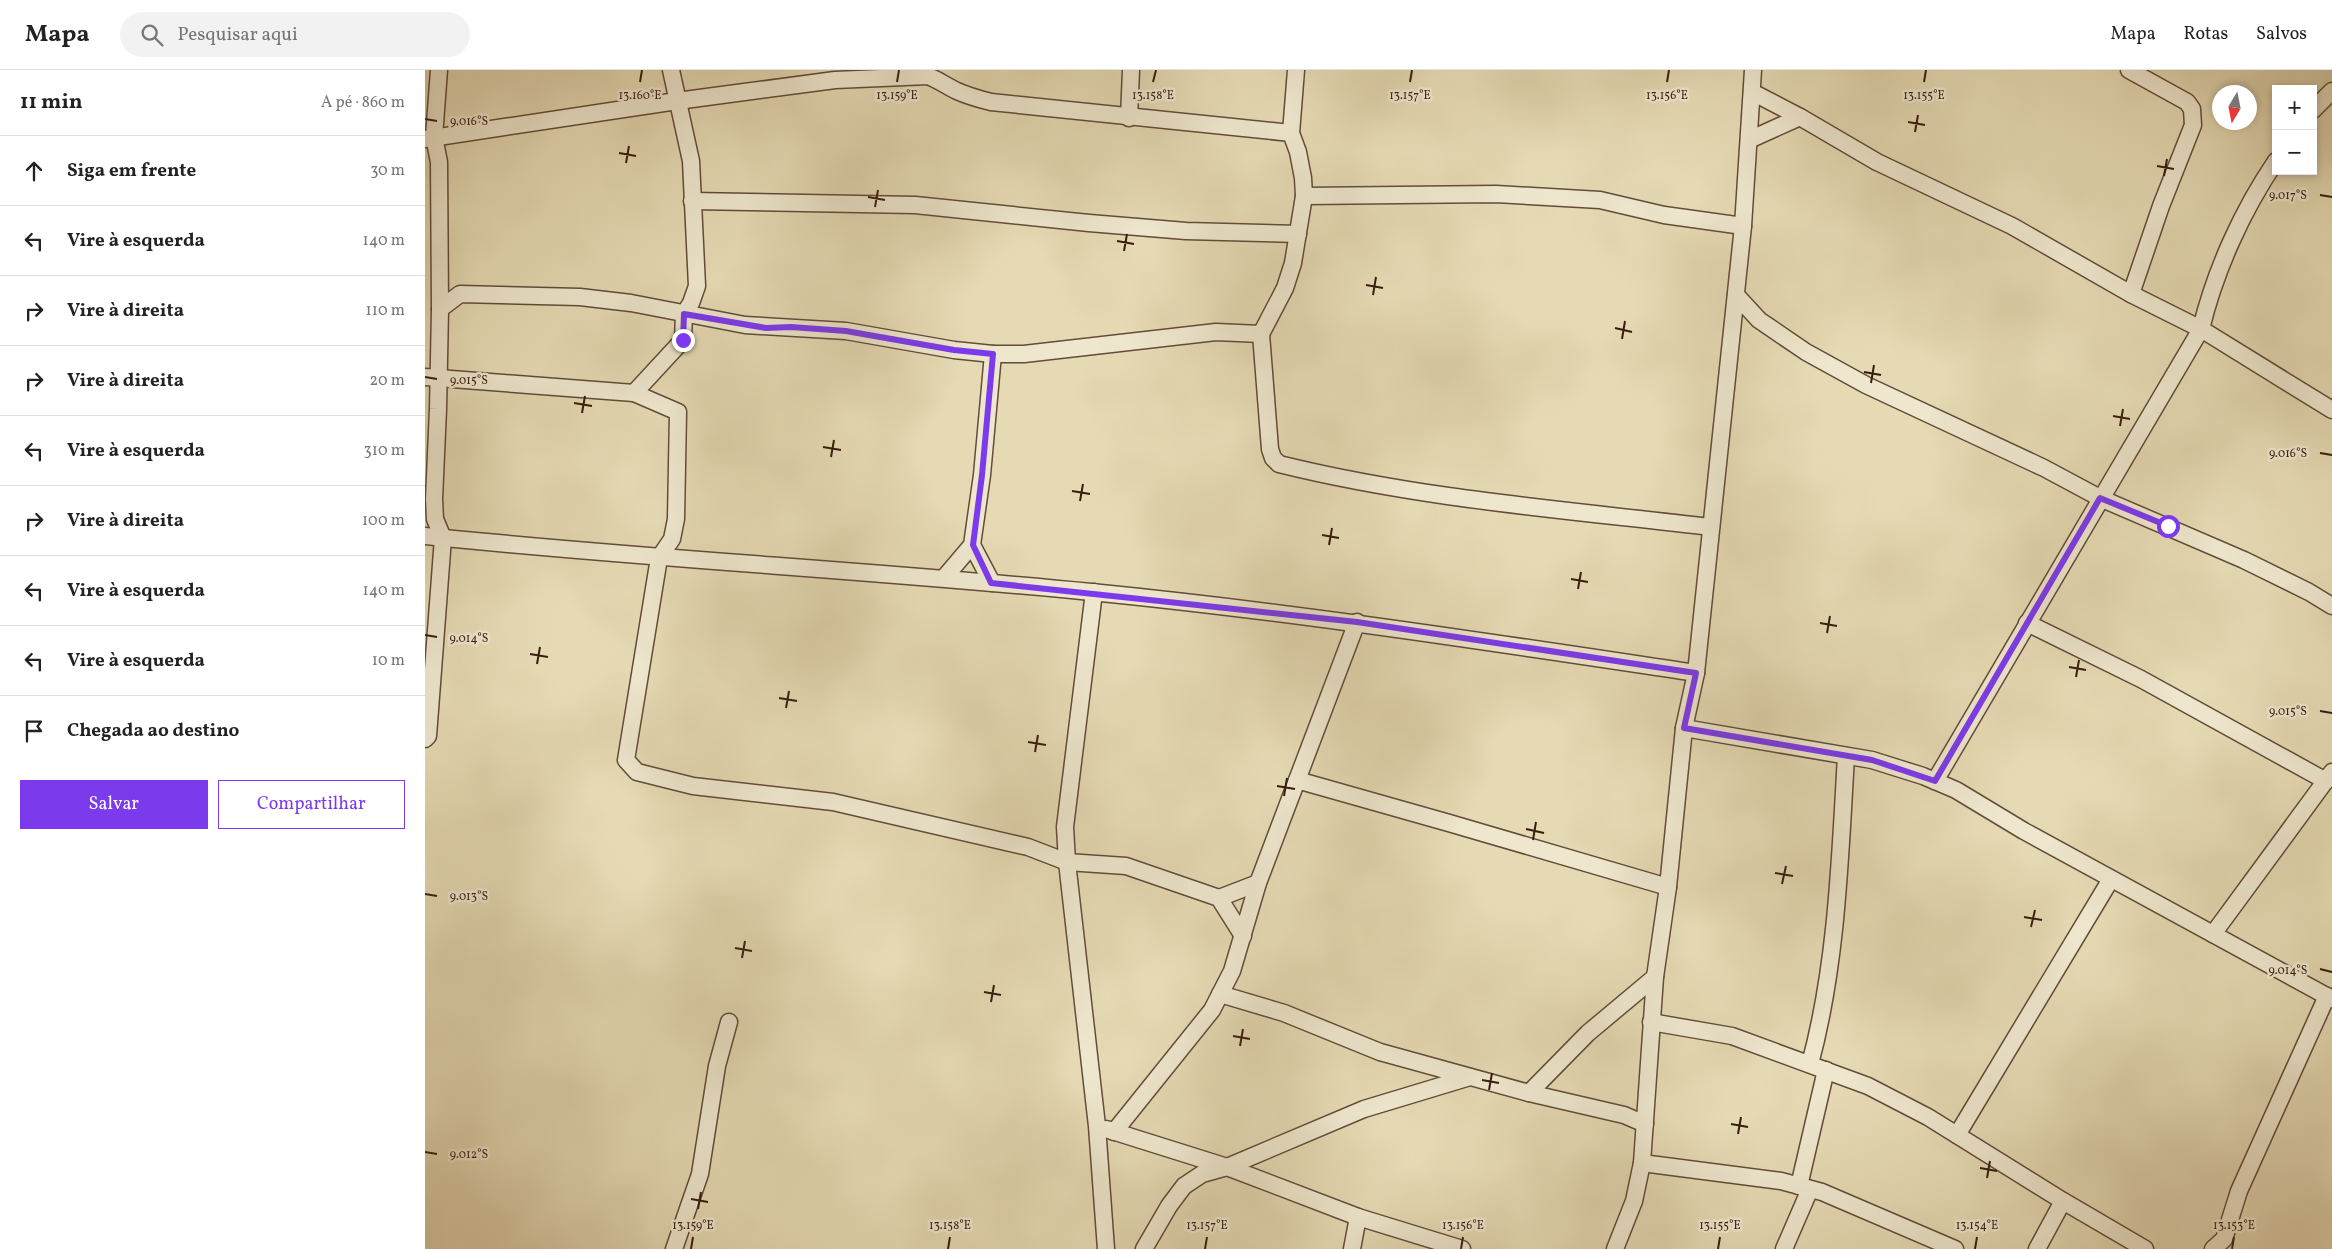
<!DOCTYPE html>
<html lang="pt">
<meta charset="utf-8">
<style>
:root{--surface:#fff;--page:#f2f2f2;--text:#222;--muted:#767676;--line:#e0e0e0;--accent:#7c3aed}
body{margin:0;font-family:Vollkorn,serif;background:var(--page);color:var(--text)}
.controls{position:absolute;right:15px;top:15px;display:grid;overflow:hidden;border-radius:0px;box-shadow:0 2px 8px #0003}
.controls button{width:45px;height:45px;display:grid;place-items:center;padding:0;border:0;border-bottom:1px solid var(--line);background:var(--surface);color:var(--text);font:25px sans-serif}
.compass{position:absolute;left:1787px;top:15px;width:45px;height:45px;border-radius:50%;background:var(--surface);box-shadow:0 2px 8px #0003;rotate:190deg}
.stop{position:absolute;width:15px;height:15px;margin:-11px;border:4px solid #7c3aed;border-radius:50%;background:#fff}
.stop.end{background:#7c3aed;border-color:#fff;box-shadow:0 1px 5px #0008}
.list{margin:0;padding:0;list-style:none}
h2{display:flex;justify-content:space-between;align-items:center;height:65px;margin:0;padding:0 20px;font-size:21px}
h2 small{font-size:16px;font-weight:400;color:var(--muted)}
.list li{display:grid;grid-template-columns:32px 1fr auto;gap:15px;align-items:center;box-sizing:border-box;height:70px;padding:0 20px;border-top:1px solid var(--line)}
.list b{display:block;font-size:19px;white-space:nowrap}
.list em{font-size:16px;font-style:normal;color:var(--muted)}
.actions{display:flex;gap:10px;padding:15px 20px}
.actions a{flex:1;padding:11px 0;border:1px solid var(--accent);border-radius:0px;text-align:center;font-size:18px;color:var(--accent)}
.actions .main{background:var(--accent);color:#fff}
.icon{flex:none;width:28px;height:28px;fill:none;stroke:currentColor;stroke-width:2;stroke-linecap:round;stroke-linejoin:round}
.map{position:relative;flex:none;width:1907px;height:1179px;overflow:hidden}
header{display:flex;align-items:center;gap:30px;box-sizing:border-box;height:70px;padding:0 25px;background:var(--surface);border-bottom:1px solid var(--line)}
header strong{font-size:24px}
nav{display:flex;gap:28px;margin-inline-start:auto;font-size:18px}
.search{width:350px;height:45px;background:var(--page);display:flex;align-items:center;gap:12px;box-sizing:border-box;padding:0 18px;border-radius:28px;color:var(--muted);font-size:19px}
main{display:flex}
aside{flex:1;background:var(--surface)}
.map>svg:first-child{display:block}
</style>
<header>
<strong>Mapa</strong>
<div class="search"><svg class="icon" aria-label="search" viewBox="0 0 24 24"><circle cx="10" cy="10" r="6"/><path d="M15 15l6 6"/></svg>Pesquisar aqui</div>
<nav><a>Mapa</a><a>Rotas</a><a>Salvos</a></nav>
</header>
<main>
<aside>
<h2>11 min<small>A pé · 860 m</small></h2>
<ul class="list">
<li><svg class="icon" aria-label="ahead" viewBox="0 0 24 24"><path d="M12 20V5M6 11l6-6 6 6"/></svg><div><b>Siga em frente</b></div><em>30 m</em></li>
<li><svg class="icon" aria-label="left" viewBox="0 0 24 24"><path d="M17 20v-9H6M10 6l-5 5 5 5"/></svg><div><b>Vire à esquerda</b></div><em>140 m</em></li>
<li><svg class="icon" aria-label="right" viewBox="0 0 24 24"><path d="M7 20v-9h11M14 6l5 5-5 5"/></svg><div><b>Vire à direita</b></div><em>110 m</em></li>
<li><svg class="icon" aria-label="right" viewBox="0 0 24 24"><path d="M7 20v-9h11M14 6l5 5-5 5"/></svg><div><b>Vire à direita</b></div><em>20 m</em></li>
<li><svg class="icon" aria-label="left" viewBox="0 0 24 24"><path d="M17 20v-9H6M10 6l-5 5 5 5"/></svg><div><b>Vire à esquerda</b></div><em>310 m</em></li>
<li><svg class="icon" aria-label="right" viewBox="0 0 24 24"><path d="M7 20v-9h11M14 6l5 5-5 5"/></svg><div><b>Vire à direita</b></div><em>100 m</em></li>
<li><svg class="icon" aria-label="left" viewBox="0 0 24 24"><path d="M17 20v-9H6M10 6l-5 5 5 5"/></svg><div><b>Vire à esquerda</b></div><em>140 m</em></li>
<li><svg class="icon" aria-label="left" viewBox="0 0 24 24"><path d="M17 20v-9H6M10 6l-5 5 5 5"/></svg><div><b>Vire à esquerda</b></div><em>10 m</em></li>
<li><svg class="icon" aria-label="arrive" viewBox="0 0 24 24"><path d="M6 21V4h12l-3 4 3 4H6"/></svg><div><b>Chegada ao destino</b></div></li>
</ul>
<div class="actions"><a class="main">Salvar</a><a>Compartilhar</a></div>
</aside>
<div class="map">
<svg width="1907" height="1179" viewBox="0 0 1907 1179">
<rect width="100%" height="100%" fill="#e5dab4"/>
<filter id="stains"><feTurbulence type="fractalNoise" baseFrequency=".004" numOctaves="4"/><feColorMatrix values="0 0 0 0 .2 0 0 0 0 .09 0 0 0 0 .02 0 0 0 .5 -.17"/></filter>
<radialGradient id="worn" r=".72"><stop offset=".6" stop-color="#630" stop-opacity="0"/><stop offset="1" stop-color="#630" stop-opacity=".3"/></radialGradient>
<g fill="none" stroke-linecap="round" stroke-linejoin="round">
<g stroke="#634c38" stroke-width="19">
<g id="minor">
<polyline points="246,0 266,91 272,216 266,233 259,244 258,270 209,323 253,342 251,449 247,469 234,488 201,690 212,702 268,716 408,732 603,777 642,792 701,796 794,828 818,866"/>
<polyline points="871,0 866,63 873,82 878,108 879,126 1071,124 1175,130 1239,145 1318,156"/>
<polyline points="1704,0 1762,32 1767,39 1768,55 1736,136 1706,224"/>
<polyline points="1327,22 1375,47 1452,92 1587,156 1706,224 1776,259 1907,340"/>
<polyline points="1888,40 1907,21"/>
<polyline points="704,48 706,0"/>
<path d="M0 69 252 31 410 10 503 6C514 10 521 16 532 21 543 26 554 29 566 32L866 63"/>
<polyline points="1324,70 1375,47"/>
<path d="M879 126 868 193 860 218 836 264 845 379 848 388 854 394C995 429 1142 440 1286 457"/>
<polyline points="267,131 490,135 664,153 761,161 873,164"/>
<polyline points="1311,225 1334,250 1381,282 1441,315 1619,398 1675,428 1819,490 1884,522 1907,536"/>
<polyline points="15,239 35,224 155,227 206,233 320,255 421,261 529,280 568,284 599,284 791,262 836,264"/>
<polyline points="0,307 209,323"/>
<path d="M0 466C222 489 444 500 666 522 869 542 1070 573 1271 603"/>
<polyline points="547,475 567,513"/>
<polyline points="519,508 547,475 557,405 568,284"/>
<polyline points="669,522 640,757 642,792 672,1056 681,1179"/>
<polyline points="1602,553 1716,609 1901,711"/>
<polyline points="1259,658 1447,690 1498,706 1531,720 1599,761 1907,929"/>
<polyline points="0,669 3,666 18,468 10,449 9,429 13,339 15,239 14,92 9,67 14,0"/>
<polyline points="872,710 1024,753 1243,817"/>
<path d="M1510 711 1776 259C1790 201 1817 141 1851 91"/>
<polyline points="794,828 833,813"/>
<polyline points="1788,864 1907,702"/>
<polyline points="795,924 859,943 955,982 1104,1023 1199,1045 1220,1054"/>
<polyline points="1226,952 1307,966 1443,1016 1503,1047 1638,1131 1720,1179"/>
<path d="M1385 994C1412 894 1415 788 1421 686"/>
<polyline points="1104,1023 1163,963 1230,907"/>
<polyline points="681,1059 802,1097 933,1147 1037,1179"/>
<polyline points="689,1062 787,940 807,901 833,813 932,552"/>
<polyline points="1532,1065 1686,809"/>
<polyline points="1217,1093 1356,1111 1397,1122 1530,1179"/>
<polyline points="1374,1116 1401,1000"/>
<polyline points="249,1179 275,1104 292,996 304,952"/>
<polyline points="719,1179 744,1136 759,1116 777,1104 802,1097 939,1039 1045,1007"/>
<polyline points="927,1179 933,1147"/>
<polyline points="1190,1179 1209,1131 1217,1093 1230,907 1243,817 1259,658 1271,603 1318,156 1328,0"/>
<polyline points="1359,1179 1385,1119"/>
<polyline points="1612,1179 1638,1131"/>
<polyline points="1788,1179 1799,1169 1814,1121 1902,926"/>
</g>
</g>
<use href="#minor" stroke="#eee7ce" stroke-width="16"/>
</g>
<g fill="none" stroke-linecap="round" stroke-linejoin="round">
<polyline stroke="#7c3aed" stroke-width="6" points="258,270 259,244 341,258 366,257 421,261 529,280 568,284 557,405 548,475 566,513 932,552 1271,603 1259,658 1447,690 1510,711 1675,428 1743,456"/>
</g>
<path fill="none" stroke="#381c0f" stroke-width="2" d="M215 12 217 0M472 12 474 0M728 12 731 0M985 12 987 0M1242 12 1244 0M1499 12 1501 0M0 49 12 51M1483 52 1500 55M1490 62 1493 45M194 83 211 86M201 93 204 76M1732 96 1749 99M1739 106 1742 89M1895 125 1907 127M443 127 460 130M450 137 453 120M692 171 709 174M699 181 702 164M941 215 958 218M948 225 951 207M1190 258 1207 262M1197 269 1200 251M1439 302 1456 305M0 307 12 309M1446 313 1449 295M149 333 167 336M157 343 160 326M1688 346 1705 349M1695 356 1698 339M398 377 416 380M1895 383 1907 385M406 387 409 370M647 421 665 424M655 431 658 414M897 465 914 468M904 475 907 458M1146 509 1163 512M1153 519 1156 502M1395 553 1412 556M1402 563 1405 546M0 565 12 567M105 584 123 587M112 594 115 577M1644 597 1661 600M1651 607 1654 590M354 628 372 631M361 638 364 621M1895 641 1907 643M603 672 621 675M610 682 613 665M852 716 870 719M859 726 862 708M1101 759 1119 763M1108 770 1111 752M1350 803 1368 806M1357 814 1361 796M0 824 12 826M1599 847 1617 850M1606 857 1610 840M310 878 327 881M317 888 320 871M1895 899 1907 902M559 922 576 925M566 932 569 915M808 966 825 969M815 976 818 959M1057 1010 1074 1013M1064 1020 1067 1003M1306 1054 1323 1057M1313 1064 1316 1047M0 1082 12 1084M1555 1098 1572 1101M1562 1108 1565 1091M266 1129 283 1132M273 1139 276 1122M266 1179 268 1167M523 1179 525 1167M780 1179 782 1167M1036 1179 1038 1167M1293 1179 1295 1167M1550 1179 1552 1167M1807 1179 1809 1167"/>
<g font-size="12" text-anchor="middle" fill="#381c0f" stroke="#eee7ce" stroke-width="5" stroke-linejoin="round" paint-order="stroke">
<text x="215" y="29">13.160°E</text>
<text x="472" y="29">13.159°E</text>
<text x="728" y="29">13.158°E</text>
<text x="985" y="29">13.157°E</text>
<text x="1242" y="29">13.156°E</text>
<text x="1499" y="29">13.155°E</text>
<text x="44" y="55">9.016°S</text>
<text x="1863" y="129">9.017°S</text>
<text x="44" y="314">9.015°S</text>
<text x="1863" y="387">9.016°S</text>
<text x="44" y="572">9.014°S</text>
<text x="1863" y="645">9.015°S</text>
<text x="44" y="830">9.013°S</text>
<text x="1863" y="904">9.014°S</text>
<text x="44" y="1088">9.012°S</text>
<text x="268" y="1159">13.159°E</text>
<text x="525" y="1159">13.158°E</text>
<text x="782" y="1159">13.157°E</text>
<text x="1038" y="1159">13.156°E</text>
<text x="1295" y="1159">13.155°E</text>
<text x="1552" y="1159">13.154°E</text>
<text x="1809" y="1159">13.153°E</text>
</g>
<rect width="100%" height="100%" filter="url(#stains)"/>
<rect width="100%" height="100%" fill="url(#worn)"/>
</svg>
<div class="controls">
<button>+</button>
<button>−</button>
</div>
<svg class="compass" viewBox="-18 -18 36 36"><path d="M0-13l5 13h-10z" fill="#e53935"/><path d="M0 13l5-13h-10z" fill="#767676"/></svg>
<div class="stop" style="left:1743px;top:456px"></div>
<div class="stop end" style="left:258px;top:270px"></div>
</div>
</main>
